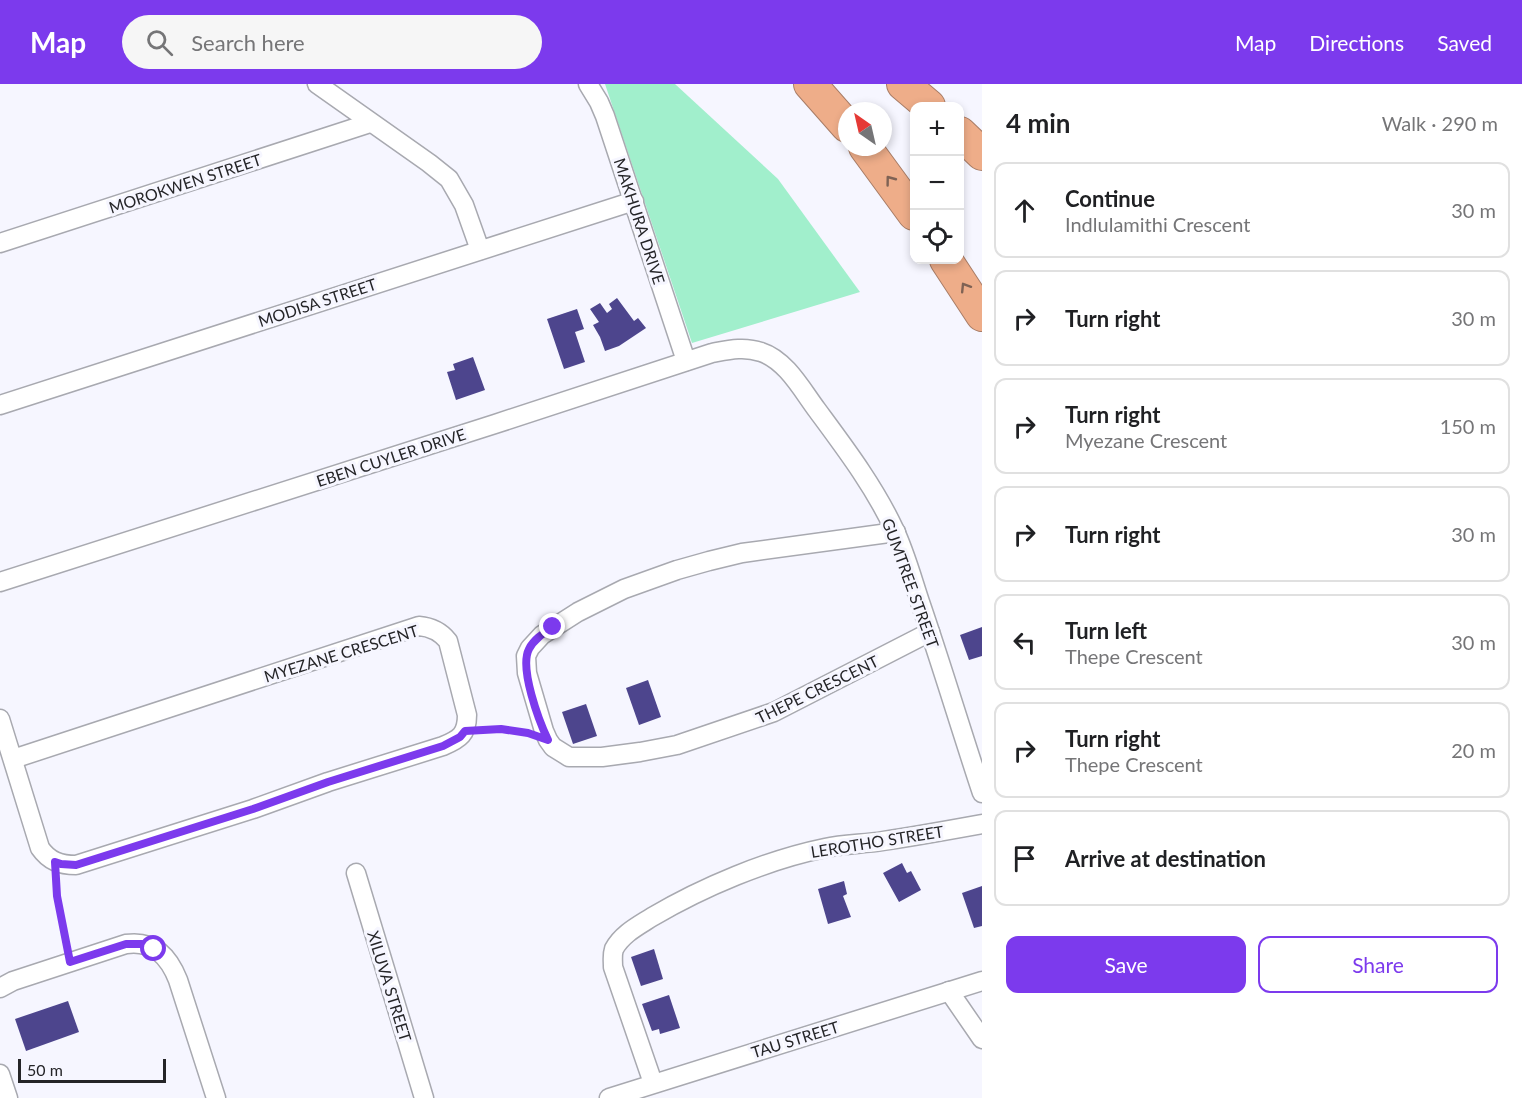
<!DOCTYPE html>
<meta charset="utf-8">
<style>
:root{--surface:#fff;--page:#f6f6f6;--text:#202124;--muted:#757577;--line:#e0e0e0;--accent:#7c3aed}
body{margin:0;font-family:Lato,sans-serif;background:var(--page);color:var(--text)}
.controls{position:absolute;right:18px;top:18px;display:grid;overflow:hidden;border-radius:12px;box-shadow:0 3px 9px #0003}
.controls button{width:54px;height:54px;display:grid;place-items:center;padding:0;border:0;border-bottom:2px solid var(--line);background:var(--surface);color:var(--text);font:30px sans-serif}
.compass{position:absolute;left:838px;top:18px;width:54px;height:54px;border-radius:50%;background:var(--surface);box-shadow:0 3px 9px #0003;rotate:326deg}
.scale{position:absolute;left:18px;bottom:15px;width:148px;box-sizing:border-box;padding-left:6px;border:3px solid #252528;border-top:0;font-size:16px;line-height:21px;white-space:nowrap;color:#252528;-webkit-text-stroke:4px #f6f6ff;paint-order:stroke}
.stop{position:absolute;width:18px;height:18px;margin:-14px;border:4px solid #7c3aed;border-radius:50%;background:#fff}
.stop.end{background:#7c3aed;border-color:#fff;box-shadow:0 2px 6px #0008}
.list{margin:0;padding:0;list-style:none}
h2{display:flex;justify-content:space-between;align-items:center;height:78px;margin:0;padding:0 24px;font-size:26px}
h2 small{font-size:20px;font-weight:400;color:var(--muted)}
.list li{display:grid;grid-template-columns:39px 1fr auto;gap:18px;align-items:center;box-sizing:border-box;height:96px;margin:0 12px 12px;padding:0 12px;border:2px solid var(--line);border-radius:12px}
.list b{display:block;font-size:22px;white-space:nowrap}
.list p{margin:0;font-size:20px;white-space:nowrap;color:var(--muted)}
.list em{font-size:20px;font-style:normal;color:var(--muted)}
.actions{display:flex;gap:12px;padding:18px 24px}
.actions a{flex:1;padding:14px 0;border:2px solid var(--accent);border-radius:12px;text-align:center;font-size:21px;color:var(--accent)}
.actions .main{background:var(--accent);color:#fff}
.icon{flex:none;width:33px;height:33px;fill:none;stroke:currentColor;stroke-width:2;stroke-linecap:round;stroke-linejoin:round}
.map{position:relative;flex:none;width:982px;height:1014px;overflow:hidden}
header{display:flex;align-items:center;gap:36px;box-sizing:border-box;height:84px;padding:0 30px;background:var(--accent);color:#fff}
header strong{font-size:28px}
nav{display:flex;gap:33px;margin-inline-start:auto;font-size:21px}
.search{width:420px;height:54px;background:var(--page);display:flex;align-items:center;gap:15px;box-sizing:border-box;padding:0 21px;border-radius:33px;color:var(--muted);font-size:22px}
main{display:flex}
aside{flex:1;background:var(--surface)}
.map>svg:first-child{display:block}
</style>
<header>
<strong>Map</strong>
<div class="search"><svg class="icon" aria-label="search" viewBox="0 0 24 24"><circle cx="10" cy="10" r="6"/><path d="M15 15l6 6"/></svg>Search here</div>
<nav><a>Map</a><a>Directions</a><a>Saved</a></nav>
</header>
<main>
<div class="map">
<svg width="982" height="1014" viewBox="0 0 982 1014">
<rect width="100%" height="100%" fill="#f6f6ff"/>
<polygon fill="#a1efcc" points="605,0 675,0 778,95 860,208 692,259"/>
<g fill="#4d458d">
<polygon points="617,214 634,237 638,234 646,244 619,262 605,267 600,253 593,241 599,238 590,225 600,219 607,229 612,225 609,220"/>
<polygon points="577,225 584,245 575,248 585,278 564,285 547,235"/>
<polygon points="473,273 485,306 456,316 447,288 455,286 453,280"/>
<polygon points="982,543 982,572 969,576 960,551"/>
<polygon points="648,596 661,633 639,641 626,604"/>
<polygon points="586,620 597,652 573,660 562,628"/>
<polygon points="902,779 907,789 911,787 921,806 899,818 883,789"/>
<polygon points="844,797 847,810 843,812 851,833 828,840 818,805"/>
<polygon points="982,802 982,842 974,844 962,809"/>
<polygon points="654,865 663,895 641,902 631,873"/>
<polygon points="669,911 680,944 660,950 659,945 652,947 642,920"/>
<polygon points="68,917 79,948 26,967 15,935"/>
</g>
<g fill="none" stroke-linecap="round" stroke-linejoin="round">
<g stroke="#a8a9b0" stroke-width="21">
<g id="street">
<polyline points="317,0 429,79 449,95 464,121 480,166"/>
<polyline points="588,0 599,18 605,32 686,277"/>
<polyline points="0,159 370,39"/>
<polyline points="0,321 634,117"/>
<polyline points="896,448 742,469 709,477 677,486 624,505 578,528 542,551 530,564 526,572 527,589 544,647 548,656 553,663 569,673 602,673 640,668 677,661 774,628 930,548"/>
<path d="M0 498 495 340 712 269C728 266 744 262 761 268 786 276 802 306 817 326 845 364 874 402 894 445 905 468 912 494 920 518 942 582 961 646 982 709"/>
<path d="M0 635 40 764C49 777 60 781 76 781L253 725 328 698 443 662C460 655 467 650 467 631L448 557C440 547 431 543 419 542L13 675"/>
<polyline points="356,789 424,1014"/>
<path d="M0 904 13 897 126 860C154 856 169 873 178 896L216 1014"/>
<polyline points="949,907 982,955"/>
<polyline points="0,990 8,1014"/>
<path d="M653 999 613 883C613 876 612 871 614 865 622 850 638 842 652 833 703 803 767 776 825 764 844 760 864 760 883 757 916 752 949 746 982 740"/>
<polyline points="609,1014 982,897"/>
</g>
</g>
<g stroke="#a87d67" stroke-width="34">
<g id="highway">
<polyline points="810,0 847,42"/>
<polyline points="903,0 929,22"/>
<polyline points="960,49 982,70"/>
<polyline points="865,63 914,130"/>
<polyline points="946,176 982,231"/>
</g>
</g>
<g stroke="#97979e" stroke-width="4" stroke-dasharray="6 3" stroke-linecap="butt">
<polyline points="483,646 501,645 527,649"/>
<polyline points="56,797 57,812 67,860"/>
</g>
<use href="#street" stroke="#fff" stroke-width="18"/>
<use href="#highway" stroke="#eead89" stroke-width="32"/>
</g>
<defs><path id="oneway-chevron" d="M-2-3.5L2.5 0L-2 3.5" fill="none" stroke-width="1.6" stroke-linecap="round" stroke-linejoin="round" transform="scale(1.5)"/></defs>
<g stroke="#7f6254">
<use href="#oneway-chevron" transform="translate(890 96) rotate(-127)"/>
<use href="#oneway-chevron" transform="translate(965 203) rotate(-122)"/>
</g>
<g fill="none" stroke-linecap="round" stroke-linejoin="round">
<path stroke="#7c3aed" stroke-width="8" d="M154 865 142 860H126L70 878 57 812 55 778 61 780 76 781 253 725 328 698 443 662 460 653 465 647 501 645 528 649 548 656C539 637 519 584 529 565 534 555 544 549 553 543"/>
</g>
<g text-anchor="middle" dominant-baseline="central" stroke-width="6" stroke-linejoin="round" paint-order="stroke">
<g font-size="16" fill="#252528" stroke="#f6f6ff">
<text transform="translate(185 99) rotate(-18)">MOROKWEN STREET</text>
<text transform="translate(640 137) rotate(72)">MAKHURA DRIVE</text>
<text transform="translate(317 218) rotate(-18)">MODISA STREET</text>
<text transform="translate(391 373) rotate(-18)">EBEN CUYLER DRIVE</text>
<text transform="translate(911 499) rotate(70)">GUMTREE STREET</text>
<text transform="translate(341 569) rotate(-17)">MYEZANE CRESCENT</text>
<text transform="translate(817 605) rotate(-26)">THEPE CRESCENT</text>
<text transform="translate(877 757) rotate(-9)">LEROTHO STREET</text>
<text transform="translate(390 902) rotate(73)">XILUVA STREET</text>
<text transform="translate(795 955) rotate(-17)">TAU STREET</text>
</g>
</g>
</svg>
<div class="controls">
<button>+</button>
<button>−</button>
<button><svg class="icon" aria-label="locate" viewBox="0 0 24 24"><circle cx="12" cy="12" r="6"/><path d="M12 2v4M12 18v4M2 12h4M18 12h4"/></svg></button>
</div>
<svg class="compass" viewBox="-18 -18 36 36"><path d="M0-13l5 13h-10z" fill="#e53935"/><path d="M0 13l5-13h-10z" fill="#757577"/></svg>
<div class="scale">50 m</div>
<div class="stop" style="left:154px;top:865px"></div>
<div class="stop end" style="left:553px;top:543px"></div>
</div>
<aside>
<h2>4 min<small>Walk · 290 m</small></h2>
<ul class="list">
<li><svg class="icon" aria-label="ahead" viewBox="0 0 24 24"><path d="M12 20V5M6 11l6-6 6 6"/></svg><div><b>Continue</b><p>Indlulamithi Crescent</p></div><em>30 m</em></li>
<li><svg class="icon" aria-label="right" viewBox="0 0 24 24"><path d="M7 20v-9h11M14 6l5 5-5 5"/></svg><div><b>Turn right</b></div><em>30 m</em></li>
<li><svg class="icon" aria-label="right" viewBox="0 0 24 24"><path d="M7 20v-9h11M14 6l5 5-5 5"/></svg><div><b>Turn right</b><p>Myezane Crescent</p></div><em>150 m</em></li>
<li><svg class="icon" aria-label="right" viewBox="0 0 24 24"><path d="M7 20v-9h11M14 6l5 5-5 5"/></svg><div><b>Turn right</b></div><em>30 m</em></li>
<li><svg class="icon" aria-label="left" viewBox="0 0 24 24"><path d="M17 20v-9H6M10 6l-5 5 5 5"/></svg><div><b>Turn left</b><p>Thepe Crescent</p></div><em>30 m</em></li>
<li><svg class="icon" aria-label="right" viewBox="0 0 24 24"><path d="M7 20v-9h11M14 6l5 5-5 5"/></svg><div><b>Turn right</b><p>Thepe Crescent</p></div><em>20 m</em></li>
<li><svg class="icon" aria-label="arrive" viewBox="0 0 24 24"><path d="M6 21V4h12l-3 4 3 4H6"/></svg><div><b>Arrive at destination</b></div></li>
</ul>
<div class="actions"><a class="main">Save</a><a>Share</a></div>
</aside>
</main>
